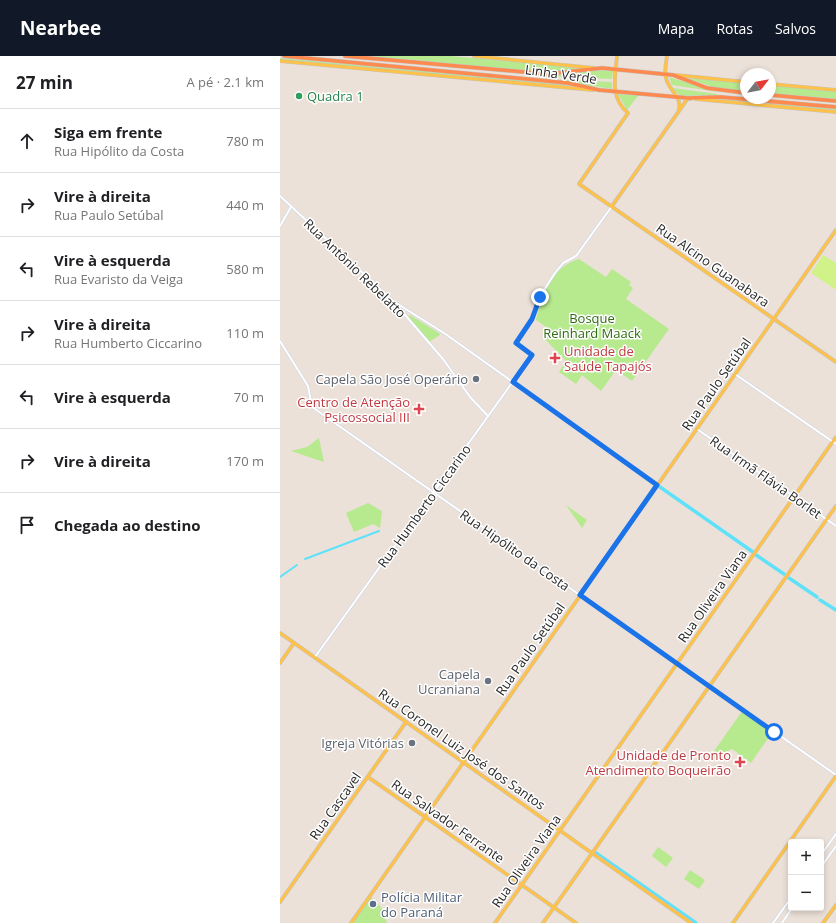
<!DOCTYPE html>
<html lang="pt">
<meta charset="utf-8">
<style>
:root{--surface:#fff;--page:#f6f6f6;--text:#202124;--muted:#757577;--line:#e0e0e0;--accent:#111827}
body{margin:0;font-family:"Open Sans",sans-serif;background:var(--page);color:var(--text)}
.controls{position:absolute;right:12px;bottom:12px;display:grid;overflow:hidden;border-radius:4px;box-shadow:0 2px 6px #0003}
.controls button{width:36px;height:36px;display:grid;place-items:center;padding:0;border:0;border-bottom:1px solid var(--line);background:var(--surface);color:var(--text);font:20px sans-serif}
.compass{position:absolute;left:460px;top:12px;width:36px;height:36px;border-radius:50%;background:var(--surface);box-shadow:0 2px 6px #0003;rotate:59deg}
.stop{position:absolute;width:12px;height:12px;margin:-9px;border:3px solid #1a73e8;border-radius:50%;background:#fff}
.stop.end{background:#1a73e8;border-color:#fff;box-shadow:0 1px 4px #0008}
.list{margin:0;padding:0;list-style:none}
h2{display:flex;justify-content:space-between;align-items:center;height:52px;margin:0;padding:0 16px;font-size:17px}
h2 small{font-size:13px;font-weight:400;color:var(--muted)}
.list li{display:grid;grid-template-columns:26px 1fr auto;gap:12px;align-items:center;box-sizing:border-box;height:64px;padding:0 16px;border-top:1px solid var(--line)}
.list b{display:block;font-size:15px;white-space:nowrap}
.list p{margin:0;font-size:13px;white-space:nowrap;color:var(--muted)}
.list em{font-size:13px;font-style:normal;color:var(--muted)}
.icon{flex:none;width:22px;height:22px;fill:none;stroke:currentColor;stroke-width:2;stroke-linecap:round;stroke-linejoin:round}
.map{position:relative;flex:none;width:556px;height:867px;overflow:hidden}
header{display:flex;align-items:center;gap:24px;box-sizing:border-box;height:56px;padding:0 20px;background:var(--accent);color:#fff}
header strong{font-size:19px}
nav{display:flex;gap:22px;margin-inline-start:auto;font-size:14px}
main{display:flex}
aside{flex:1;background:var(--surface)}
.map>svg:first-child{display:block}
</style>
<header>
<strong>Nearbee</strong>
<nav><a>Mapa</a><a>Rotas</a><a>Salvos</a></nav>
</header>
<main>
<aside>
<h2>27 min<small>A pé · 2.1 km</small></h2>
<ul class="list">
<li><svg class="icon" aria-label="ahead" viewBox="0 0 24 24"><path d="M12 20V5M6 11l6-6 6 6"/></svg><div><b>Siga em frente</b><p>Rua Hipólito da Costa</p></div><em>780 m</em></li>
<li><svg class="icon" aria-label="right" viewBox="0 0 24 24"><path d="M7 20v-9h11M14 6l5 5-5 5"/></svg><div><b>Vire à direita</b><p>Rua Paulo Setúbal</p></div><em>440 m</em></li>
<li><svg class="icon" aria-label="left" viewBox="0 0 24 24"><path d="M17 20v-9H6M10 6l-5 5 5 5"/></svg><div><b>Vire à esquerda</b><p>Rua Evaristo da Veiga</p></div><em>580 m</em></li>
<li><svg class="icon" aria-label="right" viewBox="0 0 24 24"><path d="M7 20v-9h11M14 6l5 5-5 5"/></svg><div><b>Vire à direita</b><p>Rua Humberto Ciccarino</p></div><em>110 m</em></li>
<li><svg class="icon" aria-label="left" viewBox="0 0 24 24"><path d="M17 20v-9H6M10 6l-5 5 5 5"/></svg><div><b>Vire à esquerda</b></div><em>70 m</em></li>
<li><svg class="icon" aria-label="right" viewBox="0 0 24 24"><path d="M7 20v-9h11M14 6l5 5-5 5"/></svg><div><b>Vire à direita</b></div><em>170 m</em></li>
<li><svg class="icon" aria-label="arrive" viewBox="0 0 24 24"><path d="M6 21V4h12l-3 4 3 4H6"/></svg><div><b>Chegada ao destino</b></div></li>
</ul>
</aside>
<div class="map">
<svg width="556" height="867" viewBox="0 0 556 867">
<rect width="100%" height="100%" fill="#ece1d8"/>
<g fill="#b7e98e">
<polygon points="89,0 171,0 302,12 269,17"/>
<polygon points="0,2 287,28 300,31 0,4"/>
<polygon points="317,14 333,15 332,23 267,20"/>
<polygon points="389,21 438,36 392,29"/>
<polygon points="406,22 466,27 466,35 433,31"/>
<polygon points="266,23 332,26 332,33"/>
<polygon points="490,29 556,35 556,43 490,37"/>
<polygon points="393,32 437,38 437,39 400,40"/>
<polygon points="338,38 358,39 358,40 347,54"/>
<polygon points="439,42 556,53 556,55 423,43"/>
<path d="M299 203 326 221 332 213 351 226 349 229 353 232 346 243 389 273 352 325 336 314 321 335 302 319 296 328 279 316 286 305 263 281 269 273 256 264C262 240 272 210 299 203Z"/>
<polygon points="130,259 159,277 160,279 149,286 128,261"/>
<polygon points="39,382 44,406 11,395 27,391"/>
<polygon points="88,447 102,455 100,472 93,468 74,476 66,457"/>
<polygon points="286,449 307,464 302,472"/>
<polygon points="463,654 493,675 471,707 452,693 427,705"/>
<polygon points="378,791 393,802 386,811 372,800"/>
<polygon points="410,814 425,824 419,833 404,823"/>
<polygon points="91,841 101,851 107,867 72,867"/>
</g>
<polygon fill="#d0f289" points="543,199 556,207 556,234 531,217"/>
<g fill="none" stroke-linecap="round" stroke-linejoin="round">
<g stroke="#5fe1fa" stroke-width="2">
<polyline points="25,503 99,475"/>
<polyline points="0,521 17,509"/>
</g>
<g stroke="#5fe1fa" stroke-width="3.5">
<polyline points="380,431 473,496"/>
<polyline points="476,499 504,518"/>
<polyline points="509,522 537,541"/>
<polyline points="540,544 556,554"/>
<polyline points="316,797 416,867"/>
</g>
<g stroke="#cdd4e3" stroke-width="3">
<g id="minor">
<polyline points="0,140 113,245 163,303 190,341 208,360"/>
<polyline points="0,170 11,151"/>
<polyline points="113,245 164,277 377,429"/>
<polyline points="0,285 28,330 32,351 556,719"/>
<polyline points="455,318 556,388"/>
<polyline points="417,373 556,470"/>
<polyline points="35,601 252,299 236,287 252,263 262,237 275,217 283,207 296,200 332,150"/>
<polyline points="541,799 556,778"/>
<polyline points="541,811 556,790"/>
<polyline points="493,867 511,842"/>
<polyline points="502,867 512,852"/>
</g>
</g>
<g stroke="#c3c3c3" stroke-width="4">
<g id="major">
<polyline points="194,0 314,12"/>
<path d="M337 0C335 21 330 42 348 57L299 128 556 306"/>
<path d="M387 0C386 7 384 16 386 22 389 35 402 40 399 54"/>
<polyline points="0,5 313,34"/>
<polyline points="396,19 466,26"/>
<polyline points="490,28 556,34"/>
<polyline points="416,43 556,56"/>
<polyline points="332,150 399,55 408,42 410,43"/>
<polyline points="0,577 411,867"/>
<polyline points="0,607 14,587"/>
<polyline points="88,721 296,867"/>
<polyline points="0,846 126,666"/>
<polyline points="71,867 556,174"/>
<polyline points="215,867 556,381"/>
<polyline points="263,867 556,450"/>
<polyline points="453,867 556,720"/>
<polyline points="543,867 556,849"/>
</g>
</g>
<g stroke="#c3c3c3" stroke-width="4.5">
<g id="highway">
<polyline points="4,0 288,27 319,34 408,42 440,41 556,51"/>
<polyline points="65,0 267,18 322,12 393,19 427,32 466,37"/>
<polyline points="490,39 556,45"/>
</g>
</g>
<use href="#minor" stroke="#fff" stroke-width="2"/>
<use href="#major" stroke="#fec24b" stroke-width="3"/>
<use href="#highway" stroke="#ff8a50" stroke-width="3.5"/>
</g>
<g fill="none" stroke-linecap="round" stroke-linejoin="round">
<polyline stroke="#1a73e8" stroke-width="5" points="260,241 252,263 236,287 252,299 233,326 377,429 300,539 494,676"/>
</g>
<circle fill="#2e9e5b" stroke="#fff" stroke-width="1.5" cx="19" cy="40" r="4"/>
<g fill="#e0444e" stroke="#fff" stroke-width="1.5">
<path d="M273 296h4v4h4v4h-4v4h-4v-4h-4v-4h4z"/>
<path d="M137 347h4v4h4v4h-4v4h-4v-4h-4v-4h4z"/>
<path d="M458 700h4v4h4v4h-4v4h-4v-4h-4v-4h4z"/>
</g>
<g fill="#6b7280" stroke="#fff" stroke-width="1.5">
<circle cx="196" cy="323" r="4"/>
<circle cx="208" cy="625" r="4"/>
<circle cx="132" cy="687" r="4"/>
</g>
<circle fill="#5c6f8a" stroke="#fff" stroke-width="1.5" cx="93" cy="848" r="4"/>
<g text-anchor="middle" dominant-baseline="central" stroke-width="3" stroke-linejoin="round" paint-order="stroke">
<g font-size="13" fill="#282828" stroke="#fff">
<text transform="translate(281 18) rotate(8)">Linha Verde</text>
<text transform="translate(433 209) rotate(35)">Rua Alcino Guanabara</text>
<text transform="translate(75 212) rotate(44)">Rua Antônio Rebelatto</text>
<text transform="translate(436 328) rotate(-55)">Rua Paulo Setúbal</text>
<text transform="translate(486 421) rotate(35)">Rua Irmã Flávia Borlet</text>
<text transform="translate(144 450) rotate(-54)">Rua Humberto Ciccarino</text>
<text transform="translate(235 494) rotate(35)">Rua Hipólito da Costa</text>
<text transform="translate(432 540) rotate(-55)">Rua Oliveira Viana</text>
<text transform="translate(250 593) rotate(-55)">Rua Paulo Setúbal</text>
<text transform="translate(182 693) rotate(35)">Rua Coronel Luiz José dos Santos</text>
<text transform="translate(55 750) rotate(-55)">Rua Cascavel</text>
<text transform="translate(168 765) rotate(35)">Rua Salvador Ferrante</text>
<text transform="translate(246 805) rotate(-55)">Rua Oliveira Viana</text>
</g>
<g font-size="13" fill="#27864d" stroke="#fff" text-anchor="start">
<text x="27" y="40">Quadra 1</text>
</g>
<g font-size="13" fill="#2e6b12" stroke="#fff">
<text x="312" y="262">Bosque<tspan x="312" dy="15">Reinhard Maack</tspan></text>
</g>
<g font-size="13" fill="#be3a42" stroke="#fff" text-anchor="end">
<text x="284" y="295" text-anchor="start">Unidade de<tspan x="284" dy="15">Saúde Tapajós</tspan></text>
<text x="130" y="346">Centro de Atenção<tspan x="130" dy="15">Psicossocial III</tspan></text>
<text x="451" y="699">Unidade de Pronto<tspan x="451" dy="15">Atendimento Boqueirão</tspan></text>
</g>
<g font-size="13" fill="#5b616d" stroke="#fff" text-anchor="end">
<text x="188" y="323">Capela São José Operário</text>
<text x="200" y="618">Capela<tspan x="200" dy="15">Ucraniana</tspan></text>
<text x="124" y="687">Igreja Vitórias</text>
</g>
<g font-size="13" fill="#4e5e75" stroke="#fff" text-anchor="start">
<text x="101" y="841">Polícia Militar<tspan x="101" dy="15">do Paraná</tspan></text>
</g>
</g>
</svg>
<div class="controls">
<button>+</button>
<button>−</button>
</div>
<svg class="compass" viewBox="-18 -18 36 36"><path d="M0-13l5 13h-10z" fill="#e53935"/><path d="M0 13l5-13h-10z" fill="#757577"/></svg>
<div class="stop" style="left:494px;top:676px"></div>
<div class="stop end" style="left:260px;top:241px"></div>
</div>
</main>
